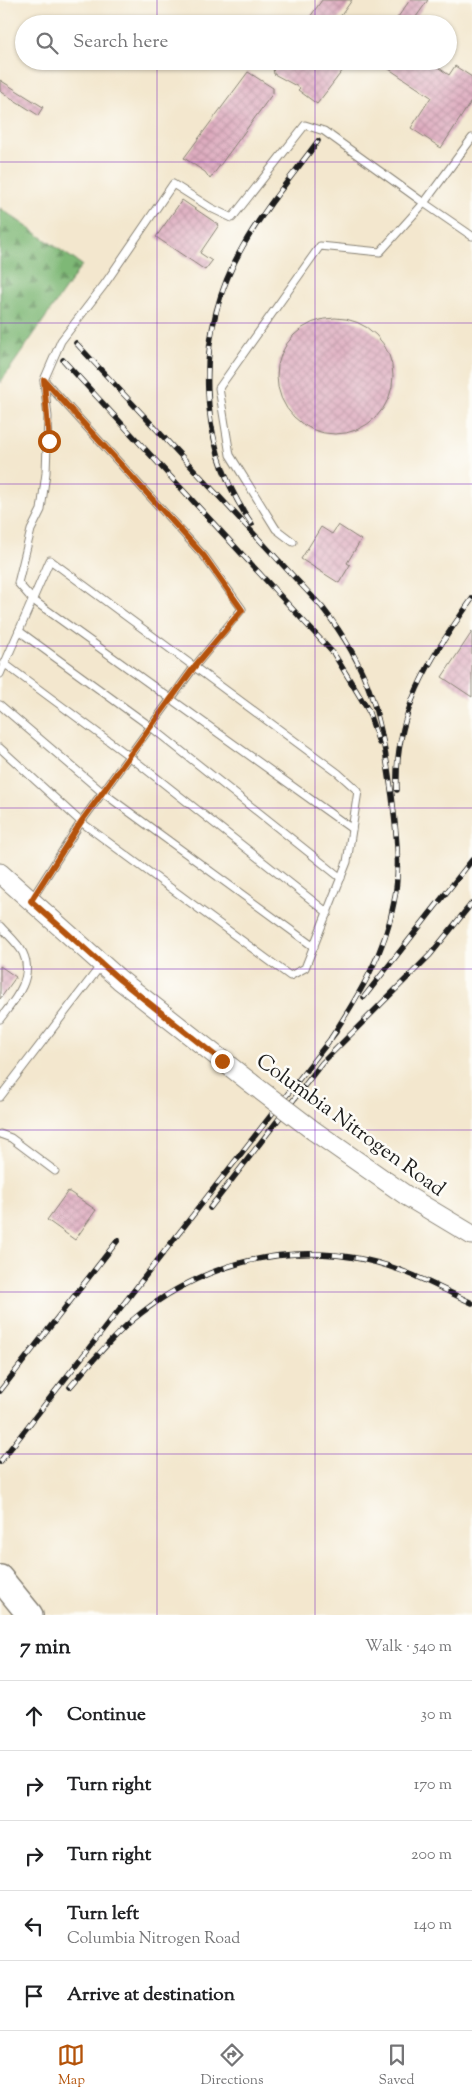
<!DOCTYPE html>
<meta charset="utf-8">
<style>
:root{--surface:#fff;--page:#f2f2f2;--text:#202124;--muted:#757577;--line:#e0e0e0;--accent:#b45309}
body{margin:0;font-family:"Sorts Mill Goudy",serif;background:var(--page);color:var(--text)}
.stop{position:absolute;width:15px;height:15px;margin:-11px;border:4px solid #b45309;border-radius:50%;background:#fff}
.stop.end{background:#b45309;border-color:#fff;box-shadow:0 1px 5px #0008}
.list{margin:0;padding:0;list-style:none}
h2{display:flex;justify-content:space-between;align-items:center;height:65px;margin:0;padding:0 20px;font-size:21px}
h2 small{font-size:16px;font-weight:400;color:var(--muted)}
.list li{display:grid;grid-template-columns:32px 1fr auto;gap:15px;align-items:center;box-sizing:border-box;height:70px;padding:0 20px;border-top:1px solid var(--line)}
.list b{display:block;font-size:19px;white-space:nowrap}
.list p{margin:0;font-size:16px;white-space:nowrap;color:var(--muted)}
.list em{font-size:16px;font-style:normal;color:var(--muted)}
.icon{flex:none;width:28px;height:28px;fill:none;stroke:currentColor;stroke-width:2;stroke-linecap:round;stroke-linejoin:round}
.map{position:relative;flex:none;width:472px;height:1615px;overflow:hidden}
.search{position:absolute;background:var(--surface);box-shadow:0 1px 4px #0004;left:15px;right:15px;top:15px;height:55px;display:flex;align-items:center;gap:12px;box-sizing:border-box;padding:0 18px;border-radius:28px;color:var(--muted);font-size:19px}
.sheet{height:415px;background:var(--surface)}
nav{display:flex;justify-content:space-around;align-items:center;box-sizing:border-box;height:70px;border-top:1px solid var(--line);background:var(--surface);font-size:14px;color:var(--muted)}
nav a{display:grid;justify-items:center;gap:2px}
nav .on{color:var(--accent)}
.map>svg:first-child{display:block}
</style>
<div class="map">
<svg width="472" height="1615" viewBox="0 0 472 1615">
<defs>
<pattern id="forest-firs" width="22" height="20" patternUnits="userSpaceOnUse" patternTransform="scale(1.25)"><rect width="22" height="20" fill="#7eb876"/><path d="M5 1l3.5 6h-7zM16 11l3.5 6h-7z" fill="#669560"/></pattern>
<pattern id="building-cross-hatch" width="8" height="8" patternUnits="userSpaceOnUse" patternTransform="scale(1.25)"><rect width="8" height="8" fill="#ddaabe"/><path d="M0 0l8 8M0 8l8-8" fill="none" stroke="#bd92a3"/></pattern>
</defs>
<rect width="100%" height="100%" fill="#fdfcf7"/>
<filter id="ink" filterUnits="userSpaceOnUse"><feTurbulence type="fractalNoise" baseFrequency=".02" numOctaves="2"/><feDisplacementMap in="SourceGraphic" scale="10" xChannelSelector="R" yChannelSelector="G"/><feConvolveMatrix kernelMatrix="1 2 1 2 8 2 1 2 1" color-interpolation-filters="sRGB"/></filter>
<filter id="wash" filterUnits="userSpaceOnUse"><feTurbulence type="fractalNoise" baseFrequency=".0096" numOctaves="4" result="noise"/><feDisplacementMap in="SourceGraphic" scale="20" xChannelSelector="R" yChannelSelector="G"/><feGaussianBlur stdDeviation="1.12" result="paint"/><feColorMatrix in="noise" values="0 0 0 0 0 0 0 0 0 0 0 0 0 0 0 0 0 1.4 0 .05"/><feComposite in="paint" operator="in"/></filter>
<g filter="url(#wash)">
<rect width="100%" height="100%" fill="#f3e7ce"/>
<polygon fill="url(#forest-firs)" stroke="#4d6a49" points="0,208 82,265 0,383"/>
<g id="blocks">
<g fill="url(#building-cross-hatch)">
<polygon points="322,0 352,0 335,24 305,24"/>
<polygon points="410,0 428,0 411,24 393,24"/>
<polygon points="277,61 331,61 343,70 317,104 298,90 300,88 274,74 273,68"/>
<polygon points="377,61 429,61 449,75 455,66 472,77 472,100 441,148 411,128 431,97"/>
<polygon points="248,72 273,88 273,93 210,179 205,172 184,158"/>
<polygon points="0,80 43,107 38,115 0,91"/>
<polygon points="182,200 219,225 200,253 212,261 205,270 156,237"/>
<circle cx="335" cy="376" r="58"/>
<polygon points="338,525 361,540 347,563 350,565 339,583 301,559 321,527 332,534"/>
<polygon points="472,632 472,697 442,677"/>
<polygon points="0,966 16,977 0,999"/>
<polygon points="68,1191 96,1210 75,1240 47,1220"/>
</g>
</g>
</g>
<g filter="url(#ink)">
<use href="#blocks" fill-opacity="0" stroke="#888275" stroke-width="1"/>
<g fill="none" stroke-linecap="round" stroke-linejoin="round">
<g stroke="#888275" stroke-width="9">
<g id="lane">
<polyline points="472,138 424,203 472,236"/>
<polyline points="44,381 48,417 46,473 41,510 31,530 18,583 33,600 352,829"/>
<polyline points="19,631 151,727 341,878"/>
<polyline points="5,664 129,756 328,913"/>
<polyline points="0,674 50,560 338,773 358,791 347,862 305,968 290,976 81,822 0,748"/>
<polyline points="0,705 102,792 314,947"/>
<polyline points="32,899 81,822 195,666 242,609 204,556 44,380 61,341 104,285 173,184 211,208 232,218 305,125 324,131 424,203 380,252 320,246 219,388 230,455 276,529 293,542"/>
<path d="M0 926C7 934 18 943 23 953 35 978 14 1001 0 1019"/>
<polyline points="0,1097 102,964"/>
<polyline points="0,1134 11,1138 55,1171"/>
</g>
</g>
<g stroke="#888275" stroke-width="21">
<g id="secondary">
<polyline points="0,873 120,980 251,1083"/>
<polyline points="314,1131 407,1196 472,1235"/>
</g>
</g>
<g stroke="#888275" stroke-width="28">
<polyline id="highway" points="0,1578 30,1615"/>
</g>
<use href="#lane" stroke="#fff" stroke-width="7"/>
<use href="#secondary" stroke="#fff" stroke-width="19"/>
<use href="#highway" stroke="#fff" stroke-width="25"/>
<g stroke="#1c1c1c" stroke-width="5.5">
<g id="rail">
<path d="M76 343 322 607C372 671 381 719 392 796 396 831 401 867 394 902 385 953 359 995 331 1038"/>
<polyline points="63,360 334,654 368,710 379,743"/>
<path d="M252 524C195 443 194 332 243 246 264 209 293 175 318 141"/>
<path d="M397 790C394 712 429 660 472 599"/>
<polyline points="364,997 472,860"/>
<polyline points="210,1208 322,1063 430,955 472,903"/>
<path d="M70 1387C89 1365 107 1343 129 1323 195 1266 281 1241 366 1260 404 1268 438 1287 472 1303"/>
<polyline points="0,1391 118,1240"/>
<polyline points="0,1462 336,1032"/>
</g>
</g>
<use href="#rail" stroke="#fdfcf7" stroke-width="4" stroke-dasharray="11" stroke-linecap="butt"/>
<g stroke="#888275" stroke-width="21" stroke-linecap="butt">
<polyline id="secondary-bridge" points="251,1083 314,1131"/>
</g>
<use href="#secondary-bridge" stroke="#fff" stroke-width="19"/>
</g>
</g>
<g fill="none" stroke-linecap="round" stroke-linejoin="round" filter="url(#ink)">
<polyline stroke="#b45309" stroke-width="6" points="49,441 44,380 204,556 242,610 195,666 81,822 31,901 120,980 222,1061"/>
</g>
<path fill="none" stroke="#7b2cbf" stroke-width="1" stroke-opacity="0.55" d="M157 0V24M315 0V24M157 61V1615M315 61V1615M0 162H472M0 323H472M0 484H472M0 646H472M0 808H472M0 969H472M0 1130H472M0 1292H472M0 1454H472"/>
<g text-anchor="middle" dominant-baseline="central" stroke-width="5" stroke-linejoin="round" paint-order="stroke">
<g font-size="21" fill="#1c1c1c" stroke="#fdfcf7">
<text transform="translate(350 1126) rotate(36)">Columbia Nitrogen Road</text>
</g>
</g>
</svg>
<div class="stop" style="left:49px;top:441px"></div>
<div class="stop end" style="left:222px;top:1061px"></div>
<div class="search"><svg class="icon" aria-label="search" viewBox="0 0 24 24"><circle cx="10" cy="10" r="6"/><path d="M15 15l6 6"/></svg>Search here</div>
</div>
<section class="sheet">
<h2>7 min<small>Walk · 540 m</small></h2>
<ul class="list">
<li><svg class="icon" aria-label="ahead" viewBox="0 0 24 24"><path d="M12 20V5M6 11l6-6 6 6"/></svg><div><b>Continue</b></div><em>30 m</em></li>
<li><svg class="icon" aria-label="right" viewBox="0 0 24 24"><path d="M7 20v-9h11M14 6l5 5-5 5"/></svg><div><b>Turn right</b></div><em>170 m</em></li>
<li><svg class="icon" aria-label="right" viewBox="0 0 24 24"><path d="M7 20v-9h11M14 6l5 5-5 5"/></svg><div><b>Turn right</b></div><em>200 m</em></li>
<li><svg class="icon" aria-label="left" viewBox="0 0 24 24"><path d="M17 20v-9H6M10 6l-5 5 5 5"/></svg><div><b>Turn left</b><p>Columbia Nitrogen Road</p></div><em>140 m</em></li>
<li><svg class="icon" aria-label="arrive" viewBox="0 0 24 24"><path d="M6 21V4h12l-3 4 3 4H6"/></svg><div><b>Arrive at destination</b></div></li>
</ul>
</section>
<nav>
<a class="on"><svg class="icon" aria-label="map" viewBox="0 0 24 24"><path d="M3 6l6-2 6 2 6-2v14l-6 2-6-2-6 2zM9 4v14M15 6v14"/></svg>Map</a>
<a><svg class="icon" aria-label="directions" viewBox="0 0 24 24"><path d="M12 3l9 9-9 9-9-9zM9 14v-3h6M13 9l2 2-2 2"/></svg>Directions</a>
<a><svg class="icon" aria-label="saved" viewBox="0 0 24 24"><path d="M7 4h10v16l-5-4-5 4z"/></svg>Saved</a>
</nav>
